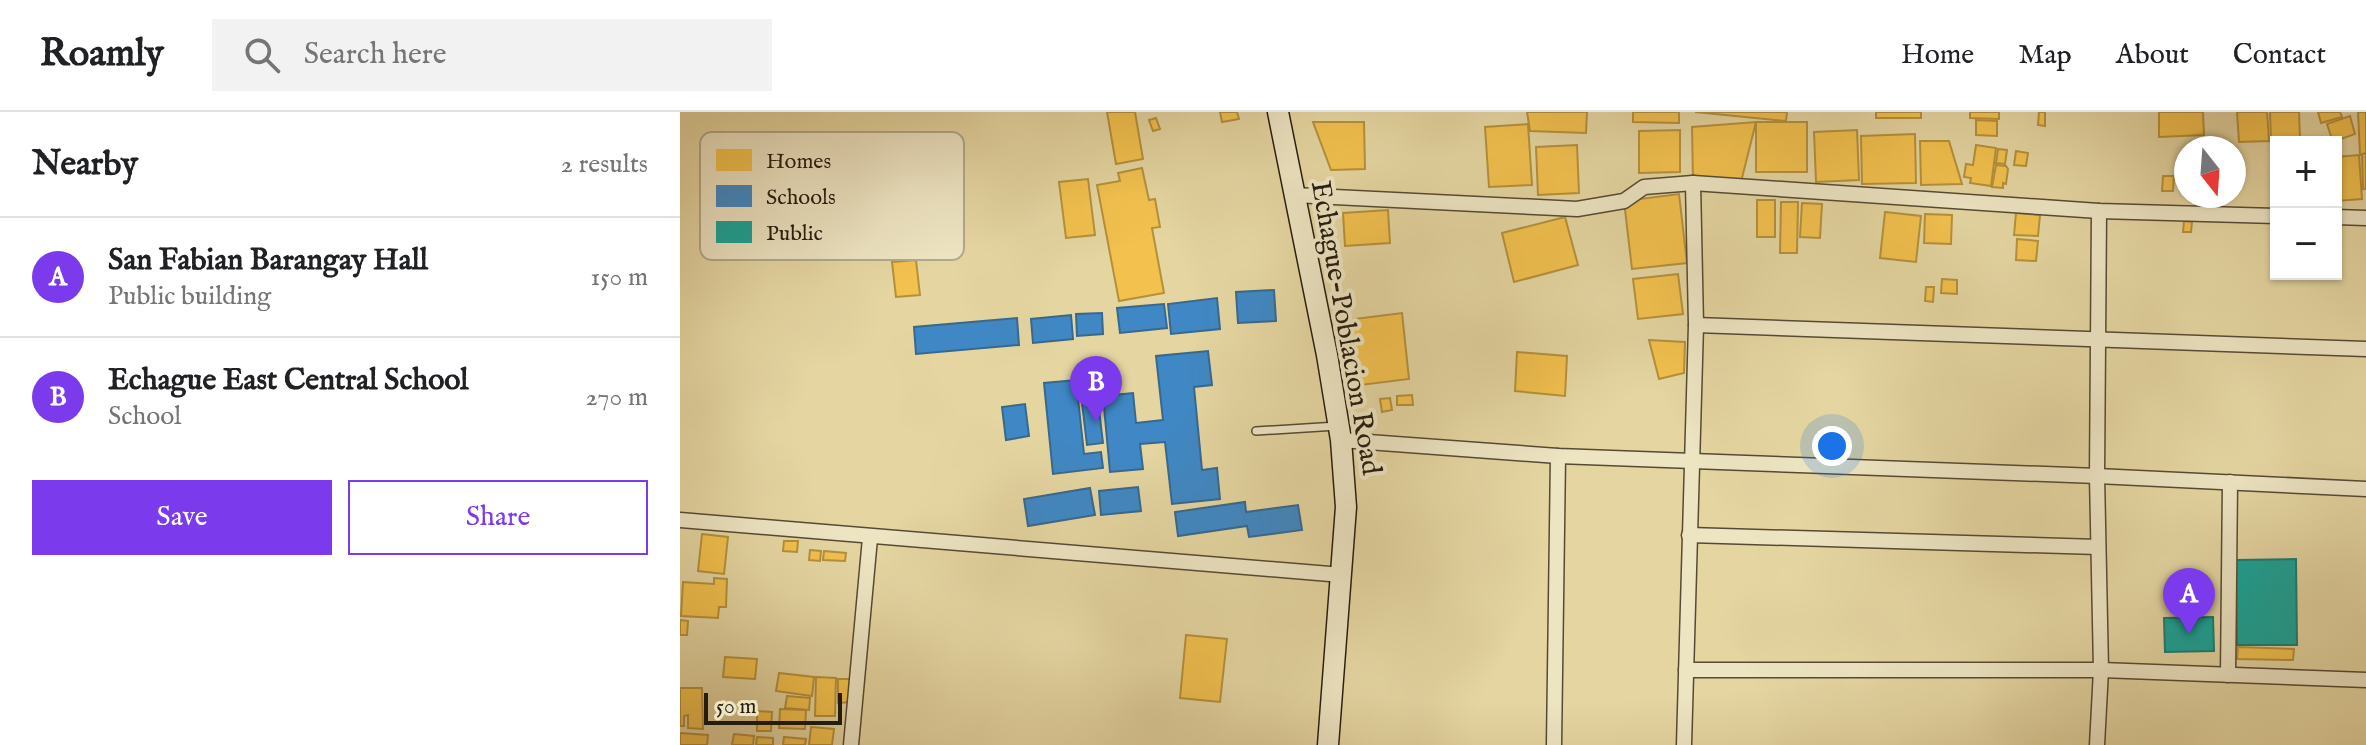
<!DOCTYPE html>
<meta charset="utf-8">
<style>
:root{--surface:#fff;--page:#f2f2f2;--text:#202124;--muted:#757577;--line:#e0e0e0;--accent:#7c3aed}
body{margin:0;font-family:"IM FELL English",serif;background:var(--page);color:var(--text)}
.controls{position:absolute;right:24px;top:24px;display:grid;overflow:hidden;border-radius:0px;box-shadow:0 2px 6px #0004}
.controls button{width:72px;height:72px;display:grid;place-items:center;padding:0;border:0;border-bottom:2px solid var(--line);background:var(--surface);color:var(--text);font:40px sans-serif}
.compass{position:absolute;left:1494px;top:24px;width:72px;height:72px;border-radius:50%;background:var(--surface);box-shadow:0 2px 6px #0004;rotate:163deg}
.scale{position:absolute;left:24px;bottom:20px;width:138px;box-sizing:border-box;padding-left:8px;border:4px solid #261c0f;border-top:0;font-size:22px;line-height:28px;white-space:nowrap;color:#261c0f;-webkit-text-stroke:6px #ede4c2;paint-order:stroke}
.you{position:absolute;left:1152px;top:334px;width:28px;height:28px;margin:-20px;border:6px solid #fff;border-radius:50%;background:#1a73e8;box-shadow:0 0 0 12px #1a73e833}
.badge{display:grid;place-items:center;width:52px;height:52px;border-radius:50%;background:var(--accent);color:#fff;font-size:26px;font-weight:700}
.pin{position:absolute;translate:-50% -66px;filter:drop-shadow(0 2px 4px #0008)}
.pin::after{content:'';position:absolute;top:42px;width:28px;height:24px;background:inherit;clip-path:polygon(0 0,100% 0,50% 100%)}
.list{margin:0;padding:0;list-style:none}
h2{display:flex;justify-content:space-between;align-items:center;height:104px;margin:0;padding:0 32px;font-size:34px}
h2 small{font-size:26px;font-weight:400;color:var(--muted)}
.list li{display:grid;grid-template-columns:52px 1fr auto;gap:24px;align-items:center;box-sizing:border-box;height:120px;padding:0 32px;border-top:2px solid var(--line)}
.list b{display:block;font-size:30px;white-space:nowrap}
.list p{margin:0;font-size:26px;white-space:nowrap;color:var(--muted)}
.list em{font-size:26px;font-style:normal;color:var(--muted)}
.actions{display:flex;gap:16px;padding:24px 32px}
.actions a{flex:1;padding:18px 0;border:2px solid var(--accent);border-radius:0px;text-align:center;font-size:28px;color:var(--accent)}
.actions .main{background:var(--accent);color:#fff}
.icon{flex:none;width:44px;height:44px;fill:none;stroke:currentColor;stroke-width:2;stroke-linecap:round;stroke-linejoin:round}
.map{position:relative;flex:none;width:1686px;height:633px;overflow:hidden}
header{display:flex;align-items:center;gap:48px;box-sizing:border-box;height:112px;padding:0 40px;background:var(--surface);border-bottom:2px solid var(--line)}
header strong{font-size:38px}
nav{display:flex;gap:44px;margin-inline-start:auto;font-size:28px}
.search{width:560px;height:72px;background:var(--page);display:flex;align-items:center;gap:20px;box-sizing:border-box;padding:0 28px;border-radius:0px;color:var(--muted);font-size:30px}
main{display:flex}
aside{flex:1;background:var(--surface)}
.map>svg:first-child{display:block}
</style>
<header>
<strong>Roamly</strong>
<div class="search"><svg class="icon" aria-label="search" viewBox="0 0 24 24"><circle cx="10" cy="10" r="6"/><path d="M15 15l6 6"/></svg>Search here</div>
<nav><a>Home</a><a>Map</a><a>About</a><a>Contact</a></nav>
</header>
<main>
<aside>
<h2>Nearby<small>2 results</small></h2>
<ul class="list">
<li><span class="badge">A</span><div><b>San Fabian Barangay Hall</b><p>Public building</p></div><em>150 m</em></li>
<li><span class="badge">B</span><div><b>Echague East Central School</b><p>School</p></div><em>270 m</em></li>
</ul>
<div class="actions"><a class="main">Save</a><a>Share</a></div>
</aside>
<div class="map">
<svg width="1686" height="633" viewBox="0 0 1686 633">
<rect width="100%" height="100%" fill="#e4d5a1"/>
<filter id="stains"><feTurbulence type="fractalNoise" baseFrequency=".0025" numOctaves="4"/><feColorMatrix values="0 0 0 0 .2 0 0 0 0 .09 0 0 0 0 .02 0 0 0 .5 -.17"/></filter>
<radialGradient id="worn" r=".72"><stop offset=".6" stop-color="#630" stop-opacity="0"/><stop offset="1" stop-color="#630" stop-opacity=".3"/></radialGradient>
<g fill="#f2c14e" stroke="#b5903b" stroke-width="2">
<polygon points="427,0 455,0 463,47 436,52"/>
<polygon points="540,0 557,0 559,7 542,10"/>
<polygon points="847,0 907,0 906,21 850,19"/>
<polygon points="953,0 999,0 999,11 953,10"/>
<polygon points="1015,0 1107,0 1106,9"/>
<rect x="1196" y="0" width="45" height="6"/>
<polygon points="1290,0 1319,0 1319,7 1290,6"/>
<polygon points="1359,0 1365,0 1365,14 1358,13"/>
<polygon points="1479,0 1523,0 1524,23 1479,25"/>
<polygon points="1557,0 1587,0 1589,29 1559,30"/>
<polygon points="1590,0 1619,0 1620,26 1591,28"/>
<polygon points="1638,0 1660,0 1662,5 1641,11"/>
<polygon points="1678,0 1686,0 1686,43 1680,43"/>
<polygon points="1670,4 1675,22 1653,30 1647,12"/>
<polygon points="476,6 480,17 473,19 469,8"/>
<polygon points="1296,8 1317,9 1317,24 1296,23"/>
<polygon points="633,10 684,10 685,57 651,58"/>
<polygon points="1076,10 1061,70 1013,71 1012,15"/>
<rect x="1076" y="10" width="51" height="50"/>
<polygon points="848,12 852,73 809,75 805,15"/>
<polygon points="1000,18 1000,60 959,61 959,19"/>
<polygon points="1177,18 1179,68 1136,70 1134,20"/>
<polygon points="1235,22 1236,71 1182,72 1181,24"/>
<polygon points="1240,29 1269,29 1282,72 1241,73"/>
<polygon points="897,33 899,81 858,83 856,35"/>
<polygon points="1296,33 1316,36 1311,74 1290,71 1291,66 1284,65 1286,52 1293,53"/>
<polygon points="1318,37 1327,38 1325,52 1316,51"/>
<polygon points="1336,39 1348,41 1346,54 1334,53"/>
<polygon points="1686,41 1686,77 1683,77 1682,42"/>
<polygon points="1679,43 1682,87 1656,89 1656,45"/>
<polygon points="1316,53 1326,54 1328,57 1326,72 1323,71 1323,76 1312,75"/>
<polygon points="462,56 469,88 475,87 480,115 472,116 484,181 439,189 417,73 440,69 438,61"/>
<polygon points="1483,64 1494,64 1493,79 1482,79"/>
<polygon points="408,67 415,123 386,126 379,70"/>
<polygon points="999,82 1007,151 952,157 944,89"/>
<rect x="1077" y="88" width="18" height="37"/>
<polygon points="1101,90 1118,90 1117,141 1100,141"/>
<polygon points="1122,91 1142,92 1140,126 1120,125"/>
<polygon points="708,98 710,131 665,134 663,101"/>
<polygon points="1205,100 1241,104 1236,150 1200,146"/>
<polygon points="1336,101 1360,103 1358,124 1334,123"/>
<polygon points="1245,102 1272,103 1271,132 1244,131"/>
<polygon points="885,105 898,153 834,170 822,121"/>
<polygon points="1504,109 1512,110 1511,120 1503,120"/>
<polygon points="1337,127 1358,129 1356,149 1336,148"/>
<polygon points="236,148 240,183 216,185 212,150"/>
<polygon points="998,162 1003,202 958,207 953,167"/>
<polygon points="1262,167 1277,168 1277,182 1261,181"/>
<polygon points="1246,175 1254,175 1253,190 1245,189"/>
<polygon points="722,201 729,267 673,274 666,208"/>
<polygon points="969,228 1005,230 1004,261 979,267"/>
<polygon points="837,240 887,244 885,284 835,279"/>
<polygon points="732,283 733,293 717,293 717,284"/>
<polygon points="710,286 712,298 702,300 700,287"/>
<polygon points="22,422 48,425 44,462 18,459"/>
<polygon points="104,429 118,429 117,440 103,439"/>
<polygon points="130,438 141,439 140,449 129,448"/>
<polygon points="144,439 166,441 165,449 143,448"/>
<polygon points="34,466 47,467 46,495 39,495 38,506 1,504 3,470 34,472"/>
<polygon points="0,508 8,509 7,523 0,523"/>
<polygon points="506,523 547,527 540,590 500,586"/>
<polygon points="1558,535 1614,537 1613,548 1557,547"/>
<polygon points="45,545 77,547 75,567 43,565"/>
<polygon points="99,561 134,565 132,584 96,579"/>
<polygon points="136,565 156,566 155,604 135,604"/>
<polygon points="158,567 173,567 173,590 158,591"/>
<polygon points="0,576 22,576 23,617 8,616 8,603 4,604 4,614 0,614"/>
<polygon points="107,584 130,586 129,598 105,596"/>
<polygon points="100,597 126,598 125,617 99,616"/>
<polygon points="77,599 92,600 91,619 77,619"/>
<polygon points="131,615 154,617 152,633 129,633"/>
<polygon points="0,621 28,623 27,633 0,633"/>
<polygon points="54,622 74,624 73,633 52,633"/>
<polygon points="77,625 93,626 93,633 76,633"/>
<polygon points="104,625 126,627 125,633 103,633"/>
</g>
<g fill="#3f88c5" stroke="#38688e" stroke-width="2">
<polygon points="594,178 596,209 558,211 556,180"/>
<polygon points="537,186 540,217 491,222 488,192"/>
<polygon points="484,192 487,216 440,221 437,196"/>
<polygon points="422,201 423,222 397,224 396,202"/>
<polygon points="391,203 393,227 353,231 351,207"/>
<polygon points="337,206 339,233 236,242 234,215"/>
<polygon points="528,239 532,273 514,275 522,358 537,356 540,387 492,392 485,330 460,332 463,357 430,360 423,284 453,281 456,311 483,308 476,244"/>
<polygon points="396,268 404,342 421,340 423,356 373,362 364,271"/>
<polygon points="416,273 423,331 407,333 400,274"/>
<polygon points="345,292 349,324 326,328 322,295"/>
<polygon points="458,375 461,399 421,403 419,379"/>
<polygon points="410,376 415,403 348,414 344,387"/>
<polygon points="565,390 566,400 618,393 622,418 569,425 567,414 498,424 495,400"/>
</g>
<g fill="#17a398" stroke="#1c7a6f" stroke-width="2">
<polygon points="1616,447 1617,533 1557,533 1556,448"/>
<polygon points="1533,505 1534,539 1485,540 1484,506"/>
</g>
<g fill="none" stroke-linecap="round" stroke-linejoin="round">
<g stroke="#564a34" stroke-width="10">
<polyline id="service" points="576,319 657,314"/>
</g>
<g stroke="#564a34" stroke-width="17">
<g id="minor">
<polyline points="614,83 897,97 944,89 964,75 1013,71 1419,99 1596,104"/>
<polyline points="1656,105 1686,106"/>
<polyline points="1016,213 1686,237"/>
<polyline points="661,328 878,344 1417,364 1686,377"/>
<polyline points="0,408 662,463"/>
<polyline points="1009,423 1418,435"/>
<polyline points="1006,558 1421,558 1686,568"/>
<polyline points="1548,563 1550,370"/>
<polyline points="171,633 190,426"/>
<polyline points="874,633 878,344"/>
<polyline points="1004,633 1016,213 1013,71"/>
<polyline points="1417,633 1421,558 1417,364 1419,99"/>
</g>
</g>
<g stroke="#261c0f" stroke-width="23">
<polyline id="secondary" points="598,0 647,243 661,328 666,395 648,633"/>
</g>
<use href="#service" stroke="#ede4c2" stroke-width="7"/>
<use href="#minor" stroke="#ede4c2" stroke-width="14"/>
<use href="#secondary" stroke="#ede4c2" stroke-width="20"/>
</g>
<g text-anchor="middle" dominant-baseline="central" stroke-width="8" stroke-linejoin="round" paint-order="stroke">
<g font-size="28" fill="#261c0f" stroke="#ede4c2">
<text transform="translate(665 216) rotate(80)">Echague-Poblacion Road</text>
</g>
</g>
<rect x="20" y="20" width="264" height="128" rx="12" fill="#ede4c2" stroke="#b1a88c" stroke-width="2"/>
<rect x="36" y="37" width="36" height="22" fill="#f2c14e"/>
<rect x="36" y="73" width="36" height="22" fill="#3f88c5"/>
<rect x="36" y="109" width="36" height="22" fill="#17a398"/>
<g font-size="22" fill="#261c0f">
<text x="86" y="56">Homes</text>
<text x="86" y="92">Schools</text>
<text x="86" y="128">Public</text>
</g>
<rect width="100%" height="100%" filter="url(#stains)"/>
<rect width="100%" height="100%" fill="url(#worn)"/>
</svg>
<div class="controls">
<button>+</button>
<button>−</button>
</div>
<svg class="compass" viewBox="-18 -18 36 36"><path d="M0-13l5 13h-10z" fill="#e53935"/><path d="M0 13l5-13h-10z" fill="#757577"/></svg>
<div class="scale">50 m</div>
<div class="you"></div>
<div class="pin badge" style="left:1509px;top:522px">A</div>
<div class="pin badge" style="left:416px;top:310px">B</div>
</div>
</main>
